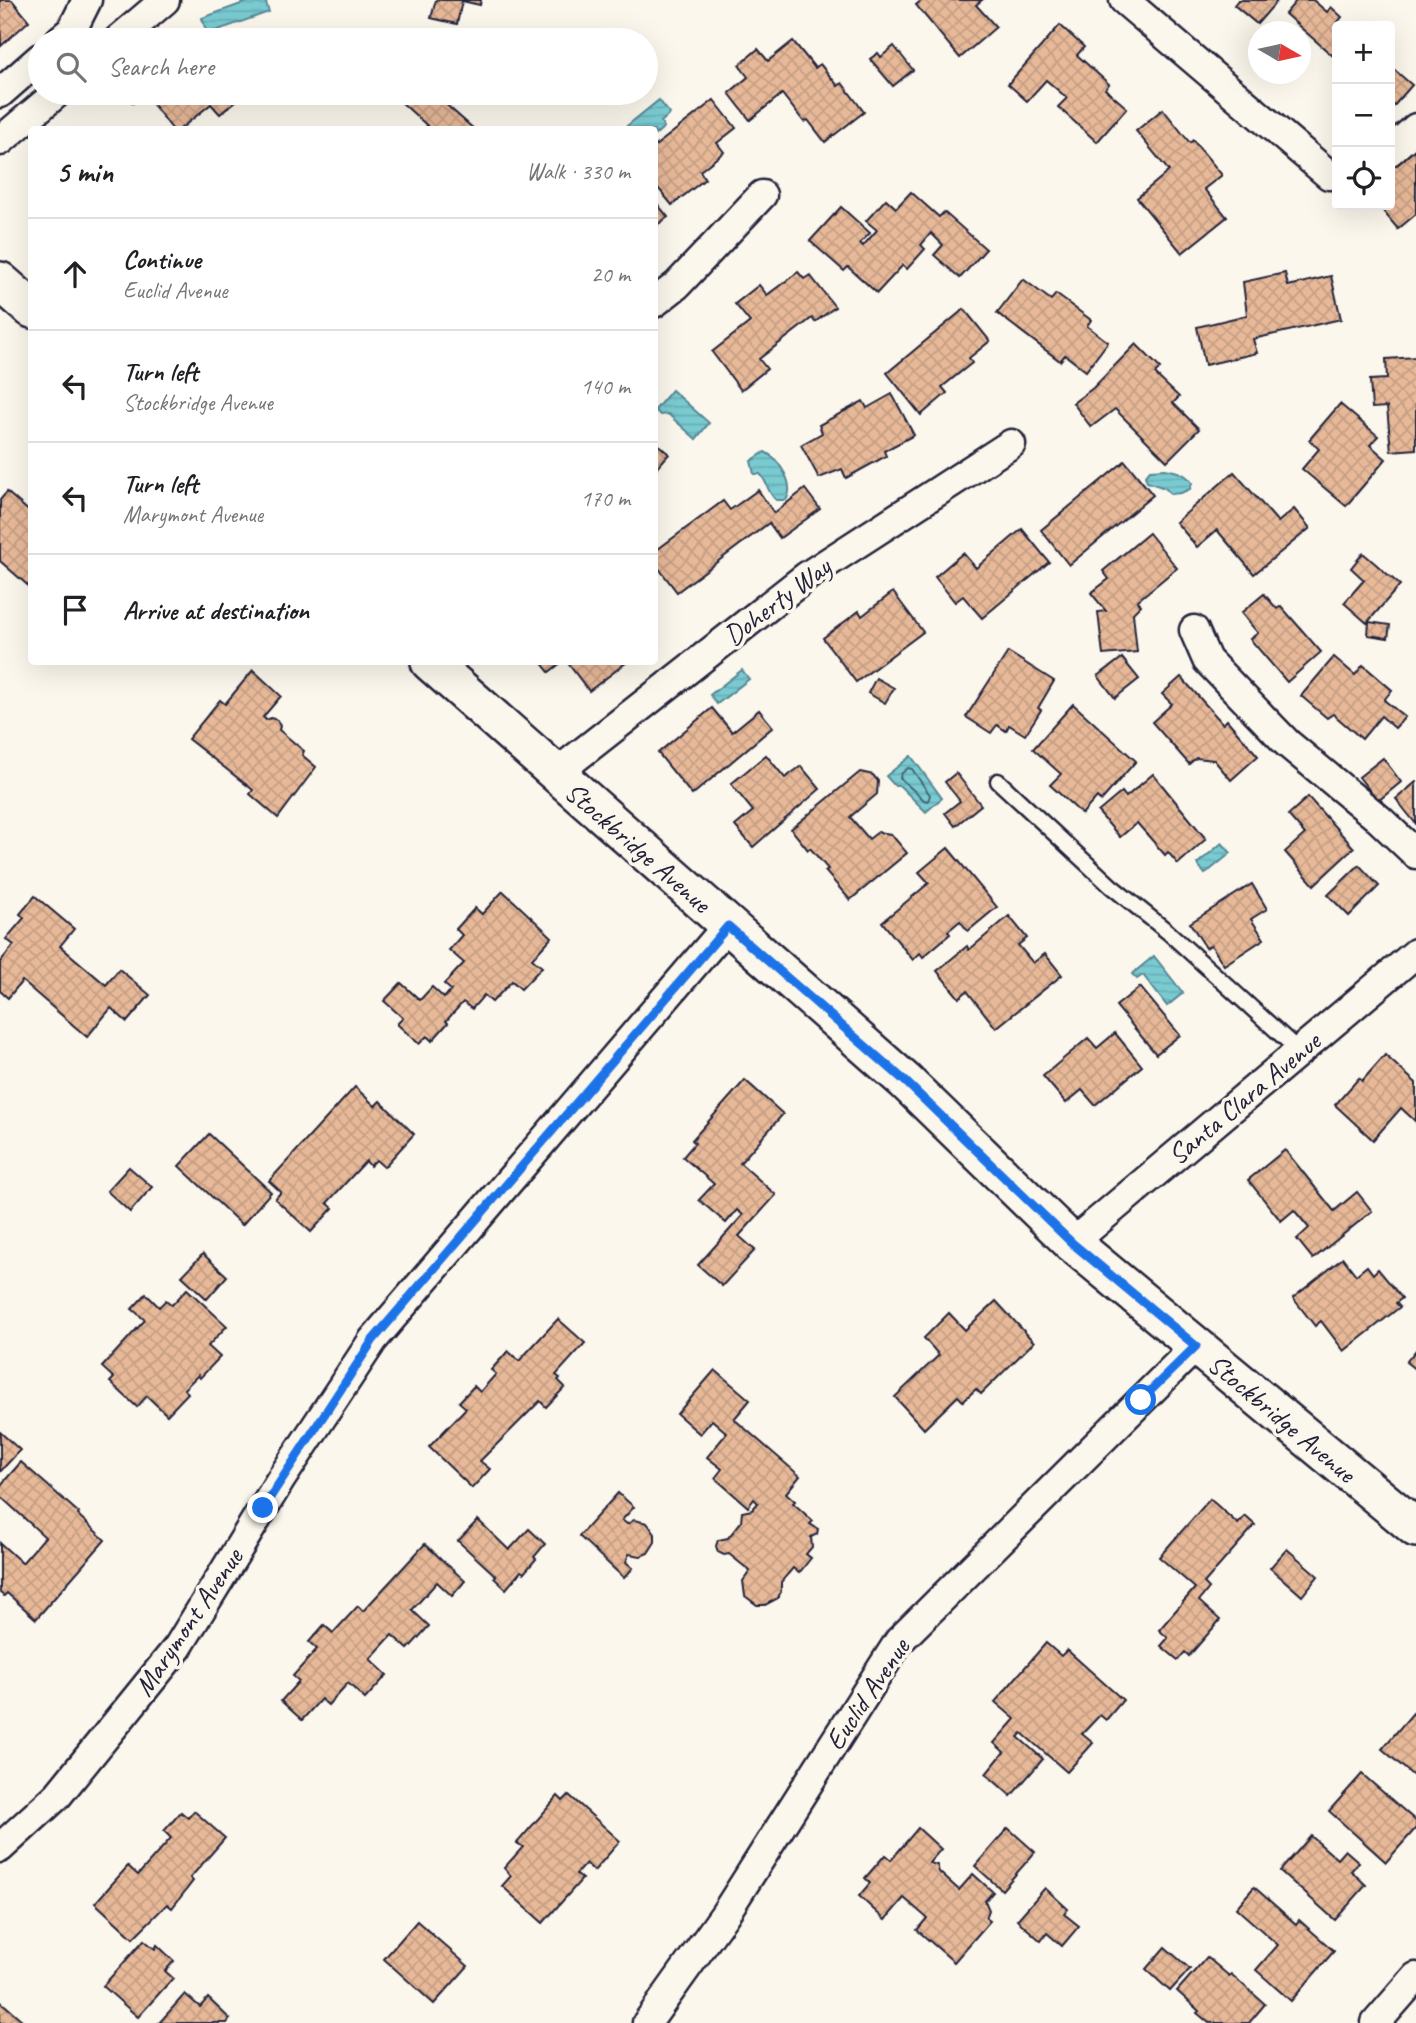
<!DOCTYPE html>
<meta charset="utf-8">
<style>
:root{--surface:#fff;--page:#f6f6f6;--text:#202124;--muted:#757577;--line:#e0e0e0}
body{margin:0;font-family:Caveat,sans-serif;background:var(--page);color:var(--text)}
.controls{position:absolute;right:21px;top:21px;display:grid;overflow:hidden;border-radius:7px;box-shadow:0 7px 28px #0002}
.controls button{width:63px;height:63px;display:grid;place-items:center;padding:0;border:0;border-bottom:2px solid var(--line);background:var(--surface);color:var(--text);font:35px sans-serif}
.compass{position:absolute;left:1248px;top:21px;width:63px;height:63px;border-radius:50%;background:var(--surface);box-shadow:0 7px 28px #0002;rotate:99deg}
.stop{position:absolute;width:21px;height:21px;margin:-16px;border:5px solid #1a73e8;border-radius:50%;background:#fff}
.stop.end{background:#1a73e8;border-color:#fff;box-shadow:0 2px 7px #0008}
.list{margin:0;padding:0;list-style:none}
h2{display:flex;justify-content:space-between;align-items:center;height:91px;margin:0;padding:0 28px;font-size:30px}
h2 small{font-size:23px;font-weight:400;color:var(--muted)}
.list li{display:grid;grid-template-columns:46px 1fr auto;gap:21px;align-items:center;box-sizing:border-box;height:112px;padding:0 28px;border-top:2px solid var(--line)}
.list b{display:block;font-size:26px;white-space:nowrap}
.list p{margin:0;font-size:23px;white-space:nowrap;color:var(--muted)}
.list em{font-size:23px;font-style:normal;color:var(--muted)}
.icon{flex:none;width:38px;height:38px;fill:none;stroke:currentColor;stroke-width:2;stroke-linecap:round;stroke-linejoin:round}
.map{position:relative;flex:none;width:1416px;height:2023px;overflow:hidden}
.search{position:absolute;background:var(--surface);box-shadow:0 7px 28px #0002;left:28px;top:28px;width:630px;height:77px;display:flex;align-items:center;gap:18px;box-sizing:border-box;padding:0 24px;border-radius:38px;color:var(--muted);font-size:26px}
.panel{position:absolute;background:var(--surface);box-shadow:0 7px 28px #0002;left:28px;top:126px;width:630px;height:539px;border-radius:7px}
.map>svg:first-child{display:block}
</style>
<div class="map">
<svg width="1416" height="2023" viewBox="0 0 1416 2023">
<defs>
<pattern id="water-rules" width="6" height="5" patternUnits="userSpaceOnUse" patternTransform="scale(1.75)"><rect width="6" height="5" fill="#79cbd1"/><path d="M0 2.5h6" fill="none" stroke="#68aeb4"/></pattern>
<pattern id="building-cross-hatch" width="8" height="8" patternUnits="userSpaceOnUse" patternTransform="scale(1.75)"><rect width="8" height="8" fill="#e7b998"/><path d="M0 0l8 8M0 8l8-8" fill="none" stroke="#c69f84"/></pattern>
</defs>
<rect width="100%" height="100%" fill="#fbf7ec"/>
<filter id="ink" filterUnits="userSpaceOnUse"><feTurbulence type="fractalNoise" baseFrequency=".0143" numOctaves="2"/><feDisplacementMap in="SourceGraphic" scale="14" xChannelSelector="R" yChannelSelector="G"/><feConvolveMatrix kernelMatrix="1 2 1 2 8 2 1 2 1" color-interpolation-filters="sRGB"/></filter>
<g filter="url(#ink)">
<g fill="url(#water-rules)" stroke="#568795" stroke-width="2">
<polygon points="252,0 265,0 269,12 207,34 202,18"/>
<polygon points="659,100 670,114 661,122 664,127 655,135 654,130 623,129"/>
<polygon points="672,390 709,423 696,439 668,414 660,415 655,410"/>
<path d="M765 452C779 459 796 485 786 500H776C767 493 768 482 760 474H754L751 461Z"/>
<path d="M1165 469C1176 471 1186 473 1192 483L1190 489 1181 493 1171 494 1165 488 1147 482 1145 476 1150 470Z"/>
<polygon points="742,670 749,679 717,704 710,695"/>
<polygon points="911,756 942,798 926,812 900,786 895,786 886,776"/>
<polygon points="1222,843 1231,853 1205,874 1197,864"/>
<polygon points="1154,956 1183,993 1167,1006 1143,975 1137,979 1132,974"/>
</g>
<g fill="none" stroke-linecap="round" stroke-linejoin="round">
<polygon stroke="#456677" stroke-width="2" points="908,768 912,769 930,795 928,801 924,800 900,778 901,774"/>
</g>
<g fill="url(#building-cross-hatch)" stroke="#22223b" stroke-width="2">
<polygon points="0,0 12,0 29,21 1,46"/>
<polygon points="436,0 481,0 480,5 462,1 457,24 431,18"/>
<polygon points="922,0 982,0 976,5 996,27 960,58 916,5"/>
<polygon points="1238,0 1278,0 1257,24 1234,5"/>
<polygon points="1297,0 1313,0 1327,12 1331,7 1342,17 1338,22 1343,26 1337,26 1337,51 1333,56 1285,14"/>
<polygon points="1060,25 1084,47 1077,55 1109,84 1105,89 1127,108 1097,142 1058,107 1067,98 1046,80 1027,101 1008,84"/>
<polygon points="793,41 815,68 820,64 838,86 842,83 864,112 825,142 808,120 804,122 782,94 750,120 729,93 748,77 739,65 758,49 768,61"/>
<polygon points="894,46 913,70 893,86 870,59 878,53 881,57"/>
<polygon points="1390,66 1412,85 1393,107 1390,104"/>
<polygon points="125,93 240,93 242,96 220,114 211,104 179,130 173,130 144,93 133,103"/>
<polygon points="408,93 433,93 475,130 432,130 400,101"/>
<polygon points="714,100 736,128 717,143 724,152 700,171 705,179 672,205 654,183 654,147"/>
<polygon points="1163,109 1190,143 1193,140 1222,175 1204,189 1227,217 1182,253 1137,198 1169,171 1136,131"/>
<polygon points="1413,149 1416,153 1416,214 1398,229 1378,205 1390,205 1390,169"/>
<polygon points="911,192 939,217 944,212 986,249 960,278 934,255 943,245 931,233 921,245 925,249 907,269 903,265 877,293 848,267 844,271 810,241 841,207 870,233 860,243 863,246 877,230 866,221 886,199 896,208"/>
<polygon points="654,200 668,217 654,227"/>
<polygon points="798,272 804,279 810,275 835,307 815,322 812,318 759,359 767,369 741,390 712,352 750,322 735,304 759,285 767,295"/>
<polygon points="1285,273 1288,286 1331,276 1341,319 1253,339 1257,353 1205,365 1197,327 1247,315 1243,282"/>
<polygon points="1023,279 1051,300 1056,294 1091,320 1087,326 1108,342 1086,371 1065,355 1060,361 997,313"/>
<polygon points="964,309 990,341 969,358 972,363 942,387 947,393 921,415 887,373"/>
<polygon points="1136,344 1160,368 1155,374 1179,397 1173,403 1199,429 1167,461 1115,409 1091,427 1073,403 1093,388"/>
<polygon points="1416,357 1416,449 1391,451 1387,407 1372,408 1370,380 1387,379 1386,359"/>
<polygon points="892,394 914,435 884,451 886,456 846,478 842,469 819,478 801,445 822,433 819,425 863,401 867,408"/>
<polygon points="1340,404 1378,436 1370,445 1386,459 1346,506 1302,469 1319,449 1309,440"/>
<polygon points="654,441 669,454 654,471"/>
<polygon points="1125,461 1153,495 1069,565 1041,530"/>
<polygon points="1234,472 1278,522 1294,509 1310,528 1254,574 1217,530 1197,547 1176,522"/>
<polygon points="805,489 820,509 780,538 769,523 677,592 654,562 654,552 723,501 730,510 758,490 774,513"/>
<polygon points="7,492 32,514 32,589 0,561 0,500"/>
<polygon points="1022,529 1049,562 982,618 963,596 955,602 935,577 963,553 976,568"/>
<polygon points="1149,533 1177,568 1137,601 1141,605 1133,613 1137,652 1103,655 1098,612 1106,611 1091,593 1109,579 1103,571"/>
<polygon points="1363,553 1400,585 1367,623 1344,603 1364,580 1351,568"/>
<polygon points="893,592 923,632 856,682 823,638 859,611 862,616"/>
<polygon points="1264,594 1277,609 1281,606 1321,652 1287,682 1250,639 1258,633 1241,613"/>
<polygon points="1369,622 1390,625 1388,638 1368,635"/>
<polygon points="1008,652 1054,681 1038,708 1041,710 1025,735 1009,725 1006,731 997,725 991,733 966,717"/>
<polygon points="1334,657 1355,675 1363,665 1392,690 1384,700 1405,717 1395,728 1381,716 1362,739 1333,714 1327,718 1301,696"/>
<polygon points="1122,658 1139,679 1115,698 1098,676"/>
<polygon points="541,662 562,662 549,672"/>
<polygon points="567,662 627,662 589,691"/>
<polygon points="253,670 281,696 263,717 266,720 271,718 277,720 280,726 279,730 304,751 302,755 316,767 278,818 250,794 253,790 188,739 220,700 225,704"/>
<polygon points="1181,677 1223,724 1227,720 1258,756 1231,780 1214,760 1196,758 1189,764 1152,722 1172,704 1162,694"/>
<polygon points="876,678 894,688 885,703 868,693"/>
<polygon points="1073,704 1136,761 1101,801 1097,797 1082,814 1050,785 1061,774 1033,749"/>
<polygon points="712,708 732,732 759,710 773,727 692,795 658,753"/>
<polygon points="766,755 785,778 801,766 820,789 753,847 735,826 753,811 731,784"/>
<polygon points="1383,758 1401,782 1378,801 1359,777"/>
<polygon points="860,772 873,775 878,781 877,794 850,817 869,839 878,832 891,834 907,853 850,900 825,871 828,869 810,848 808,850 791,829"/>
<polygon points="956,773 981,805 955,826 945,813 960,801 945,782"/>
<polygon points="1153,774 1206,839 1178,864 1168,852 1165,855 1137,823 1120,837 1098,812 1122,792 1126,797"/>
<polygon points="1416,782 1416,824 1396,799"/>
<polygon points="1308,797 1354,848 1314,885 1285,852 1305,834 1288,815"/>
<polygon points="948,848 997,907 968,931 960,921 948,931 950,934 923,957 920,953 913,960 882,922 929,883 919,872"/>
<polygon points="1359,865 1379,886 1349,916 1328,895"/>
<polygon points="1252,884 1267,909 1251,919 1264,939 1224,965 1211,945 1206,948 1190,923"/>
<polygon points="503,891 552,937 532,959 542,967 521,989 512,981 492,1002 484,995 472,1009 463,1002 446,1021 448,1023 432,1041 427,1036 419,1044 397,1024 403,1018 384,1001 401,983 420,1000 432,987 444,998 451,990 444,984 464,963 449,950 462,935 456,929 475,908 482,914"/>
<polygon points="35,896 74,929 60,946 106,985 119,969 150,995 127,1022 111,1008 87,1037 22,981 8,998 0,991 0,962 14,945 6,939 24,918 20,914"/>
<polygon points="1009,916 1027,938 1018,945 1033,963 1045,954 1062,975 996,1028 967,991 959,998 937,971 967,946 969,950"/>
<polygon points="1140,987 1180,1035 1156,1054 1116,1006"/>
<polygon points="1115,1033 1142,1066 1095,1105 1082,1090 1066,1103 1043,1076 1088,1038 1097,1048"/>
<polygon points="1385,1055 1416,1083 1416,1122 1401,1108 1373,1140 1335,1105 1359,1078 1362,1081"/>
<polygon points="745,1080 783,1114 740,1163 776,1195 739,1236 755,1250 722,1286 698,1265 743,1215 737,1210 726,1223 699,1200 714,1184 683,1157 695,1143 692,1140"/>
<polygon points="355,1087 375,1106 380,1101 414,1134 384,1167 376,1160 370,1166 366,1161 327,1203 333,1208 311,1232 275,1199 281,1192 269,1181"/>
<polygon points="209,1134 271,1192 242,1225 179,1166"/>
<polygon points="1285,1150 1334,1211 1357,1192 1372,1211 1313,1259 1297,1239 1309,1228 1294,1210 1281,1221 1248,1180"/>
<polygon points="129,1167 152,1187 130,1212 107,1191"/>
<polygon points="203,1254 227,1276 207,1299 182,1276"/>
<polygon points="1343,1258 1356,1275 1367,1266 1373,1274 1378,1269 1402,1298 1396,1303 1400,1307 1344,1351 1321,1321 1315,1326 1293,1298"/>
<polygon points="187,1289 227,1326 208,1346 220,1357 200,1378 198,1375 184,1389 188,1393 167,1415 147,1396 137,1407 110,1382 114,1378 102,1367 145,1320 132,1309 146,1294 159,1307 166,1300 172,1305"/>
<polygon points="996,1301 1034,1342 981,1394 976,1389 963,1401 958,1396 924,1429 895,1397 939,1355 924,1338 949,1313 965,1330"/>
<polygon points="558,1319 585,1343 556,1375 560,1378 558,1380 565,1387 546,1407 540,1401 480,1461 490,1469 472,1488 429,1447 466,1408 459,1402 474,1386 480,1392 496,1374 491,1370 508,1351 519,1361"/>
<polygon points="1416,1350 1416,1370 1406,1362"/>
<polygon points="715,1370 750,1400 734,1419 800,1476 786,1493 795,1501 793,1503 813,1521 810,1524 818,1529 817,1534 811,1537 812,1547 806,1554 811,1558 799,1573 793,1568 781,1582 781,1591 778,1598 765,1605 757,1605 745,1596 743,1581 750,1571 729,1554 724,1555 718,1552 716,1546 718,1540 728,1538 741,1522 742,1512 752,1510 758,1503 754,1499 748,1507 715,1478 722,1469 707,1457 727,1433 712,1420 700,1434 677,1414"/>
<polygon points="0,1432 20,1450 0,1472"/>
<polygon points="21,1462 79,1513 78,1515 105,1540 36,1619 7,1593 4,1596 0,1593 0,1543 22,1563 45,1537 0,1496 0,1486"/>
<polygon points="618,1493 634,1507 622,1520 627,1524 634,1520 647,1523 655,1534 655,1542 648,1553 641,1556 629,1554 626,1562 633,1568 624,1578 579,1536"/>
<polygon points="1210,1499 1238,1524 1245,1516 1255,1525 1204,1583 1209,1588 1199,1601 1220,1620 1189,1656 1185,1652 1178,1660 1161,1646 1168,1638 1159,1630 1195,1588 1159,1557"/>
<polygon points="478,1520 509,1550 529,1529 545,1544 534,1557 536,1559 524,1573 521,1571 506,1589 494,1578 496,1576 458,1541"/>
<polygon points="425,1544 465,1581 452,1596 437,1582 412,1610 429,1626 408,1649 392,1635 370,1659 387,1675 365,1699 348,1683 328,1705 321,1699 302,1720 281,1701 299,1681 293,1676 317,1649 309,1642 324,1625 333,1633 358,1606 363,1611"/>
<polygon points="1287,1549 1318,1576 1302,1596 1270,1568"/>
<polygon points="1046,1643 1061,1656 1067,1650 1123,1700 1106,1720 1100,1715 1082,1734 1093,1743 1067,1772 1022,1733 1018,1737 1043,1759 1011,1796 986,1774 1004,1752 994,1743 1015,1719 995,1702"/>
<polygon points="1413,1713 1416,1716 1416,1778 1382,1749"/>
<polygon points="1362,1774 1416,1821 1416,1828 1386,1862 1329,1811"/>
<polygon points="569,1795 620,1841 594,1871 586,1863 576,1874 582,1879 543,1923 502,1886 511,1876 504,1868 523,1847 517,1843 558,1796 563,1801"/>
<polygon points="194,1811 225,1838 190,1878 193,1881 172,1908 167,1904 133,1938 95,1903 128,1866 138,1875 171,1838 164,1831 181,1812 188,1818"/>
<polygon points="918,1828 941,1849 929,1863 937,1865 939,1872 959,1890 973,1874 993,1892 985,1901 989,1910 986,1918 990,1921 954,1962 917,1930 927,1918 904,1898 885,1920 859,1896 870,1883 865,1878 885,1855 891,1860"/>
<polygon points="1008,1828 1035,1852 1002,1890 975,1866"/>
<polygon points="1311,1836 1337,1859 1345,1850 1359,1862 1351,1871 1366,1885 1335,1920 1280,1871"/>
<polygon points="1254,1887 1296,1924 1299,1920 1334,1951 1291,2001 1256,1970 1278,1945 1236,1908"/>
<polygon points="1045,1888 1068,1909 1064,1914 1079,1926 1062,1946 1047,1933 1041,1941 1017,1920"/>
<polygon points="417,1921 468,1966 434,2004 384,1959"/>
<polygon points="144,1940 155,1949 157,1945 174,1961 165,1971 173,1978 138,2017 103,1986"/>
<polygon points="1165,1947 1190,1969 1170,1991 1146,1969"/>
<polygon points="1207,1957 1229,1976 1231,1974 1265,2004 1249,2023 1209,2023 1197,2013 1199,2011 1177,1991"/>
<polygon points="185,1994 200,2007 208,1998 230,2019 227,2023 159,2023"/>
<polygon points="0,2001 23,2021 22,2023 0,2023"/>
</g>
<g fill="none" stroke-linecap="round" stroke-linejoin="round">
<g stroke="#22223b" stroke-width="19">
<polyline id="service" points="998,781 1111,886 1168,932 1299,1051"/>
</g>
<g stroke="#22223b" stroke-width="33">
<g id="minor">
<polyline points="1124,0 1329,175 1337,175"/>
<polyline points="60,40 72,30 87,0"/>
<polyline points="118,40 165,0"/>
<polyline points="0,93 40,58"/>
<polyline points="0,141 57,93"/>
<polyline points="1390,151 1416,128"/>
<polyline points="654,303 677,285 762,195"/>
<polyline points="1194,630 1207,660 1287,743 1379,819 1416,854"/>
<polyline points="555,774 807,576 1011,444"/>
<polyline points="1072,1243 1416,953"/>
<polyline points="0,1848 58,1795 178,1647 281,1479 373,1340 728,925"/>
<polyline points="647,2023 725,1914 899,1641 1196,1346"/>
<polyline points="1376,2023 1416,1977"/>
</g>
</g>
<g stroke="#22223b" stroke-width="42">
<g id="tertiary">
<polyline points="0,281 32,309"/>
<polyline points="430,662 905,1081 1072,1243 1416,1528"/>
</g>
</g>
<use href="#service" stroke="#fbf7ec" stroke-width="14"/>
<use href="#minor" stroke="#fbf7ec" stroke-width="28"/>
<use href="#tertiary" stroke="#fbf7ec" stroke-width="37"/>
</g>
</g>
<g fill="none" stroke-linecap="round" stroke-linejoin="round" filter="url(#ink)">
<polyline stroke="#1a73e8" stroke-width="9" points="263,1508 373,1340 728,926 905,1081 1072,1243 1196,1346 1141,1400"/>
</g>
<g text-anchor="middle" dominant-baseline="central" stroke-width="7" stroke-linejoin="round" paint-order="stroke">
<g font-size="28" fill="#22223b" stroke="#fbf7ec">
<text transform="translate(777 601) rotate(-37)">Doherty Way</text>
<text transform="translate(638 847) rotate(41)">Stockbridge Avenue</text>
<text transform="translate(1244 1098) rotate(-40)">Santa Clara Avenue</text>
<text transform="translate(1282 1418) rotate(40)">Stockbridge Avenue</text>
<text transform="translate(188 1622) rotate(-56)">Marymont Avenue</text>
<text transform="translate(867 1694) rotate(-56)">Euclid Avenue</text>
</g>
</g>
</svg>
<div class="controls">
<button>+</button>
<button>−</button>
<button><svg class="icon" aria-label="locate" viewBox="0 0 24 24"><circle cx="12" cy="12" r="6"/><path d="M12 2v4M12 18v4M2 12h4M18 12h4"/></svg></button>
</div>
<svg class="compass" viewBox="-18 -18 36 36"><path d="M0-13l5 13h-10z" fill="#e53935"/><path d="M0 13l5-13h-10z" fill="#757577"/></svg>
<div class="stop" style="left:1141px;top:1400px"></div>
<div class="stop end" style="left:263px;top:1508px"></div>
<div class="search"><svg class="icon" aria-label="search" viewBox="0 0 24 24"><circle cx="10" cy="10" r="6"/><path d="M15 15l6 6"/></svg>Search here</div>
<section class="panel">
<h2>5 min<small>Walk · 330 m</small></h2>
<ul class="list">
<li><svg class="icon" aria-label="ahead" viewBox="0 0 24 24"><path d="M12 20V5M6 11l6-6 6 6"/></svg><div><b>Continue</b><p>Euclid Avenue</p></div><em>20 m</em></li>
<li><svg class="icon" aria-label="left" viewBox="0 0 24 24"><path d="M17 20v-9H6M10 6l-5 5 5 5"/></svg><div><b>Turn left</b><p>Stockbridge Avenue</p></div><em>140 m</em></li>
<li><svg class="icon" aria-label="left" viewBox="0 0 24 24"><path d="M17 20v-9H6M10 6l-5 5 5 5"/></svg><div><b>Turn left</b><p>Marymont Avenue</p></div><em>170 m</em></li>
<li><svg class="icon" aria-label="arrive" viewBox="0 0 24 24"><path d="M6 21V4h12l-3 4 3 4H6"/></svg><div><b>Arrive at destination</b></div></li>
</ul>
</section>
</div>
